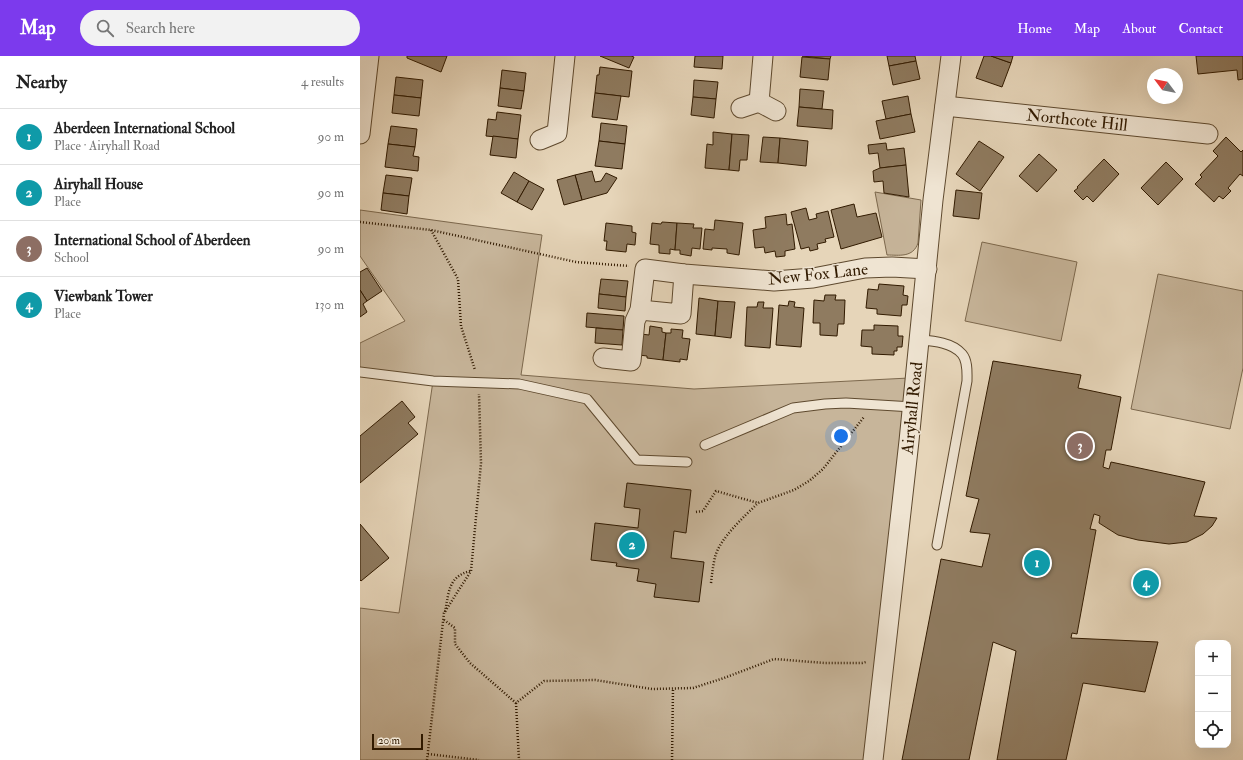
<!DOCTYPE html>
<meta charset="utf-8">
<style>
:root{--surface:#fff;--page:#f2f2f2;--text:#222;--muted:#767676;--line:#e0e0e0;--accent:#7c3aed}
body{margin:0;font-family:"IM FELL Double Pica",serif;background:var(--page);color:var(--text)}
.controls{position:absolute;right:12px;bottom:12px;display:grid;overflow:hidden;border-radius:8px;box-shadow:0 4px 16px #0002}
.controls button{width:36px;height:36px;display:grid;place-items:center;padding:0;border:0;border-bottom:1px solid var(--line);background:var(--surface);color:var(--text);font:20px sans-serif}
.compass{position:absolute;left:787px;top:12px;width:36px;height:36px;border-radius:50%;background:var(--surface);box-shadow:0 4px 16px #0002;rotate:302deg}
.scale{position:absolute;left:12px;bottom:10px;width:51px;box-sizing:border-box;padding-left:4px;border:2px solid #311a00;border-top:0;font-size:11px;line-height:14px;white-space:nowrap;color:#311a00;-webkit-text-stroke:3px #efe4d2;paint-order:stroke}
.you{position:absolute;left:481px;top:380px;width:14px;height:14px;margin:-10px;border:3px solid #fff;border-radius:50%;background:#1a73e8;box-shadow:0 0 0 6px #1a73e833}
.badge{display:grid;place-items:center;width:26px;height:26px;border-radius:50%;background:var(--accent);color:#fff;font-size:13px;font-weight:700}
.pin{position:absolute;translate:-50% -50%;border:2px solid #fff;box-shadow:0 1px 4px #0006}
.list{margin:0;padding:0;list-style:none}
h2{display:flex;justify-content:space-between;align-items:center;height:52px;margin:0;padding:0 16px;font-size:17px}
h2 small{font-size:13px;font-weight:400;color:var(--muted)}
.list li{display:grid;grid-template-columns:26px 1fr auto;gap:12px;align-items:center;box-sizing:border-box;height:56px;padding:0 16px;border-top:1px solid var(--line)}
.list b{display:block;font-size:15px;white-space:nowrap}
.list p{margin:0;font-size:13px;white-space:nowrap;color:var(--muted)}
.list em{font-size:13px;font-style:normal;color:var(--muted)}
.icon{flex:none;width:22px;height:22px;fill:none;stroke:currentColor;stroke-width:2;stroke-linecap:round;stroke-linejoin:round}
.map{position:relative;flex:none;width:883px;height:704px;overflow:hidden}
header{display:flex;align-items:center;gap:24px;box-sizing:border-box;height:56px;padding:0 20px;background:var(--accent);color:#fff}
header strong{font-size:19px}
nav{display:flex;gap:22px;margin-inline-start:auto;font-size:14px}
.search{width:280px;height:36px;background:var(--page);display:flex;align-items:center;gap:10px;box-sizing:border-box;padding:0 14px;border-radius:22px;color:var(--muted);font-size:15px}
main{display:flex}
aside{flex:1;background:var(--surface)}
.map>svg:first-child{display:block}
</style>
<header>
<strong>Map</strong>
<div class="search"><svg class="icon" aria-label="search" viewBox="0 0 24 24"><circle cx="10" cy="10" r="6"/><path d="M15 15l6 6"/></svg>Search here</div>
<nav><a>Home</a><a>Map</a><a>About</a><a>Contact</a></nav>
</header>
<main>
<aside>
<h2>Nearby<small>4 results</small></h2>
<ul class="list">
<li><span class="badge" style="background:#0f9aa8">1</span><div><b>Aberdeen International School</b><p>Place · Airyhall Road</p></div><em>90 m</em></li>
<li><span class="badge" style="background:#0f9aa8">2</span><div><b>Airyhall House</b><p>Place</p></div><em>90 m</em></li>
<li><span class="badge" style="background:#8d6e63">3</span><div><b>International School of Aberdeen</b><p>School</p></div><em>90 m</em></li>
<li><span class="badge" style="background:#0f9aa8">4</span><div><b>Viewbank Tower</b><p>Place</p></div><em>130 m</em></li>
</ul>
</aside>
<div class="map">
<svg width="883" height="704" viewBox="0 0 883 704">
<rect width="100%" height="100%" fill="#e6d5b9"/>
<filter id="stains"><feTurbulence type="fractalNoise" baseFrequency=".005" numOctaves="4"/><feColorMatrix values="0 0 0 0 .2 0 0 0 0 .09 0 0 0 0 .02 0 0 0 .5 -.17"/></filter>
<radialGradient id="worn" r=".72"><stop offset=".6" stop-color="#630" stop-opacity="0"/><stop offset="1" stop-color="#630" stop-opacity=".3"/></radialGradient>
<g fill="#c7b59a" stroke="#7c684d">
<path d="M515 136 561 144 558 187C553 202 539 199 527 199Z"/>
<polygon points="0,154 182,179 161,319 334,333 549,322 513,704 0,704 0,552 39,557 73,325 0,316 0,287 45,265 0,200"/>
<polygon points="622,186 717,206 701,285 605,265"/>
<polygon points="798,218 883,235 883,312 870,373 771,353"/>
</g>
<g fill="#8f7b60" stroke="#311a00">
<polygon points="47,0 87,0 81,16 47,2"/>
<polygon points="240,0 271,0 274,1 269,12"/>
<polygon points="335,0 363,0 362,13 334,11"/>
<polygon points="442,0 471,0 470,3"/>
<polygon points="527,0 555,0 556,5 529,10"/>
<polygon points="624,0 631,0 651,7 642,31 616,22"/>
<polygon points="631,0 653,0 651,7"/>
<polygon points="836,0 883,0 883,23 878,24 877,14 838,18"/>
<polygon points="442,1 470,3 468,24 440,21"/>
<polygon points="556,5 560,23 533,29 529,10"/>
<polygon points="240,11 272,15 269,41 235,37 237,19 239,19"/>
<polygon points="142,14 166,17 164,35 140,32"/>
<polygon points="36,21 63,24 61,42 34,39"/>
<polygon points="334,24 358,26 356,43 333,41"/>
<polygon points="140,32 164,35 161,53 138,50"/>
<polygon points="440,33 464,35 462,53 439,51"/>
<polygon points="235,37 261,40 257,64 232,61"/>
<polygon points="34,39 61,42 59,60 32,57"/>
<polygon points="548,40 551,58 526,63 522,45"/>
<polygon points="333,41 356,43 354,62 331,59"/>
<polygon points="439,51 473,54 472,73 437,70"/>
<polygon points="137,56 161,59 158,83 126,80 128,63 136,64"/>
<polygon points="551,58 555,76 520,83 516,65"/>
<polygon points="241,67 267,70 265,88 239,85"/>
<polygon points="31,70 57,73 55,91 28,88"/>
<polygon points="353,76 372,78 369,114 345,112 347,88 353,89"/>
<polygon points="372,78 389,79 387,104 380,104 379,115 369,114"/>
<polygon points="133,80 158,83 156,102 130,99"/>
<polygon points="403,81 420,82 418,107 400,106"/>
<polygon points="866,81 881,96 883,94 883,120 880,118 868,132 871,135 863,143 859,140 854,146 835,128 842,121 840,119 858,100 853,95"/>
<polygon points="420,82 448,85 446,110 418,107"/>
<polygon points="239,85 265,88 262,113 235,110"/>
<polygon points="619,85 644,101 620,135 596,118"/>
<polygon points="526,87 527,94 544,92 546,109 520,112 518,97 509,98 508,89"/>
<polygon points="28,88 55,91 53,100 59,101 58,115 25,111"/>
<polygon points="679,98 697,114 677,136 659,120"/>
<polygon points="744,103 759,118 733,146 727,140 723,144 714,135 718,132 717,131"/>
<polygon points="806,106 823,123 798,149 781,132"/>
<polygon points="546,109 549,141 524,137 523,125 514,126 513,115 520,112"/>
<polygon points="232,115 235,126 241,125 246,117 257,122 247,137 222,144 215,119"/>
<polygon points="154,116 169,125 157,146 141,137"/>
<polygon points="26,119 52,122 49,140 23,137"/>
<polygon points="215,119 222,144 204,149 197,124"/>
<polygon points="169,125 184,133 172,154 157,146"/>
<polygon points="596,134 622,137 619,163 593,160"/>
<polygon points="23,137 49,140 47,158 21,154"/>
<polygon points="494,148 497,161 516,157 522,181 481,193 471,154"/>
<polygon points="446,152 449,164 457,162 456,158 468,155 474,181 465,183 466,186 457,188 458,193 450,195 449,191 441,193 431,156"/>
<polygon points="426,158 427,169 432,168 435,193 425,195 425,200 416,201 415,195 405,197 404,191 395,192 393,174 406,172 405,161"/>
<polygon points="355,164 383,167 379,199 367,197 367,193 352,192 352,194 343,193 345,173 354,174"/>
<polygon points="302,166 317,167 315,194 310,193 310,198 299,197 299,189 290,188 292,167 301,168"/>
<polygon points="246,167 272,170 272,176 276,177 275,189 267,188 266,196 246,194 247,185 244,185"/>
<polygon points="317,167 334,168 333,172 342,172 340,193 332,192 331,200 320,198 320,194 315,194"/>
<polygon points="7,212 22,235 7,245 0,234 0,216"/>
<polygon points="241,223 268,225 266,241 239,238"/>
<polygon points="519,228 544,230 543,239 548,240 547,249 542,249 541,260 517,258 517,253 506,252 508,233 518,234"/>
<polygon points="0,234 7,245 3,248 7,256 0,261"/>
<polygon points="239,238 266,241 265,255 238,252"/>
<polygon points="465,239 476,239 475,244 485,244 484,268 478,268 477,280 460,279 460,267 453,267 454,244 464,245"/>
<polygon points="339,242 358,245 355,280 336,278"/>
<polygon points="358,245 375,246 371,282 355,280"/>
<polygon points="429,245 435,246 434,251 444,252 441,291 416,289 419,249 428,250"/>
<polygon points="398,246 404,246 403,252 413,252 410,292 385,290 387,251 397,251"/>
<polygon points="227,257 264,260 263,274 226,271"/>
<polygon points="514,269 538,270 538,280 543,280 542,291 537,291 537,295 534,295 534,299 512,298 512,291 501,290 502,274 514,274"/>
<polygon points="290,270 302,272 302,276 306,277 303,304 287,302 287,300 279,299 281,278 289,279"/>
<polygon points="236,272 263,274 262,289 235,287"/>
<polygon points="311,273 323,274 322,282 330,283 327,304 320,303 320,306 303,304 306,277 311,277"/>
<polygon points="633,305 721,319 718,332 761,341 751,394 746,394 743,411 749,413 751,406 845,426 834,460 857,462 852,470 843,478 827,486 809,488 778,484 758,479 739,467 740,460 734,458 730,473 736,474 717,578 712,577 711,582 798,586 785,636 723,627 706,704 637,704 656,595 633,586 609,704 542,704 581,503 622,511 630,478 610,476 619,443 606,440"/>
<polygon points="42,345 55,361 48,367 58,378 0,427 0,380"/>
<polygon points="267,427 331,434 326,477 314,475 311,502 344,506 339,546 294,541 296,528 277,525 279,513 256,510 257,507 231,504 235,467 278,472 280,453 264,451"/>
<polygon points="0,468 29,502 1,525 0,524"/>
<polygon points="782,522 791,524 789,531 781,530"/>
</g>
<g fill="none" stroke-linecap="round" stroke-linejoin="round">
<g stroke="#5e492e" stroke-width="11">
<g id="lane">
<path d="M559 284C573 285 592 286 602 298 608 305 607 317 607 325L577 489"/>
<polyline points="0,316 73,325 159,328 227,343 277,404 327,406"/>
<polyline points="345,389 433,352 465,348 486,347 553,351"/>
</g>
</g>
<g stroke="#5e492e" stroke-width="21">
<g id="street">
<polyline points="403,0 399,46 416,55"/>
<polyline points="585,50 848,78"/>
<polyline points="381,52 399,46"/>
<polyline points="0,78 9,0"/>
<polyline points="180,84 197,77 205,0"/>
<polyline points="280,254 321,258 324,218"/>
<polyline points="243,302 271,305 275,265 280,254 285,213 324,218 414,225 453,222 505,212 532,211 567,213"/>
<polyline points="513,704 549,385 573,144 591,0"/>
</g>
</g>
<g stroke="#311a00" stroke-width="2.5" stroke-dasharray="1 2" stroke-linecap="butt">
<polyline points="0,166 71,174 216,206 269,210"/>
<polyline points="71,174 98,223 101,270 115,314"/>
<polyline points="336,456 343,455 356,435 398,447 434,434 449,425 463,413 504,361"/>
<path d="M351 527C352 518 353 510 355 501 360 482 384 461 398 447"/>
<path d="M85 556C89 536 88 521 110 515"/>
<polyline points="84,564 95,572 95,588 110,607 156,647 184,625 235,624 292,633 333,632 364,622 414,603 465,607 502,607 506,606"/>
<polyline points="156,647 159,704"/>
<polyline points="68,698 119,704"/>
<polyline points="67,704 84,557 111,515 121,407 119,338"/>
<polyline points="312,704 313,632"/>
</g>
<use href="#lane" stroke="#efe4d2" stroke-width="9"/>
<use href="#street" stroke="#efe4d2" stroke-width="19"/>
</g>
<g text-anchor="middle" dominant-baseline="central" stroke-width="3" stroke-linejoin="round" paint-order="stroke">
<g font-size="17" fill="#311a00" stroke="#efe4d2">
<text transform="translate(717 64) rotate(6)">Northcote Hill</text>
<text transform="translate(458 218) rotate(-6)">New Fox Lane</text>
<text transform="translate(552 352) rotate(-84)">Airyhall Road</text>
</g>
</g>
<rect width="100%" height="100%" filter="url(#stains)"/>
<rect width="100%" height="100%" fill="url(#worn)"/>
</svg>
<div class="controls">
<button>+</button>
<button>−</button>
<button><svg class="icon" aria-label="locate" viewBox="0 0 24 24"><circle cx="12" cy="12" r="6"/><path d="M12 2v4M12 18v4M2 12h4M18 12h4"/></svg></button>
</div>
<svg class="compass" viewBox="-18 -18 36 36"><path d="M0-13l5 13h-10z" fill="#e53935"/><path d="M0 13l5-13h-10z" fill="#767676"/></svg>
<div class="scale">20 m</div>
<div class="you"></div>
<div class="pin badge" style="left:677px;top:507px;background:#0f9aa8">1</div>
<div class="pin badge" style="left:272px;top:489px;background:#0f9aa8">2</div>
<div class="pin badge" style="left:720px;top:390px;background:#8d6e63">3</div>
<div class="pin badge" style="left:786px;top:527px;background:#0f9aa8">4</div>
</div>
</main>
